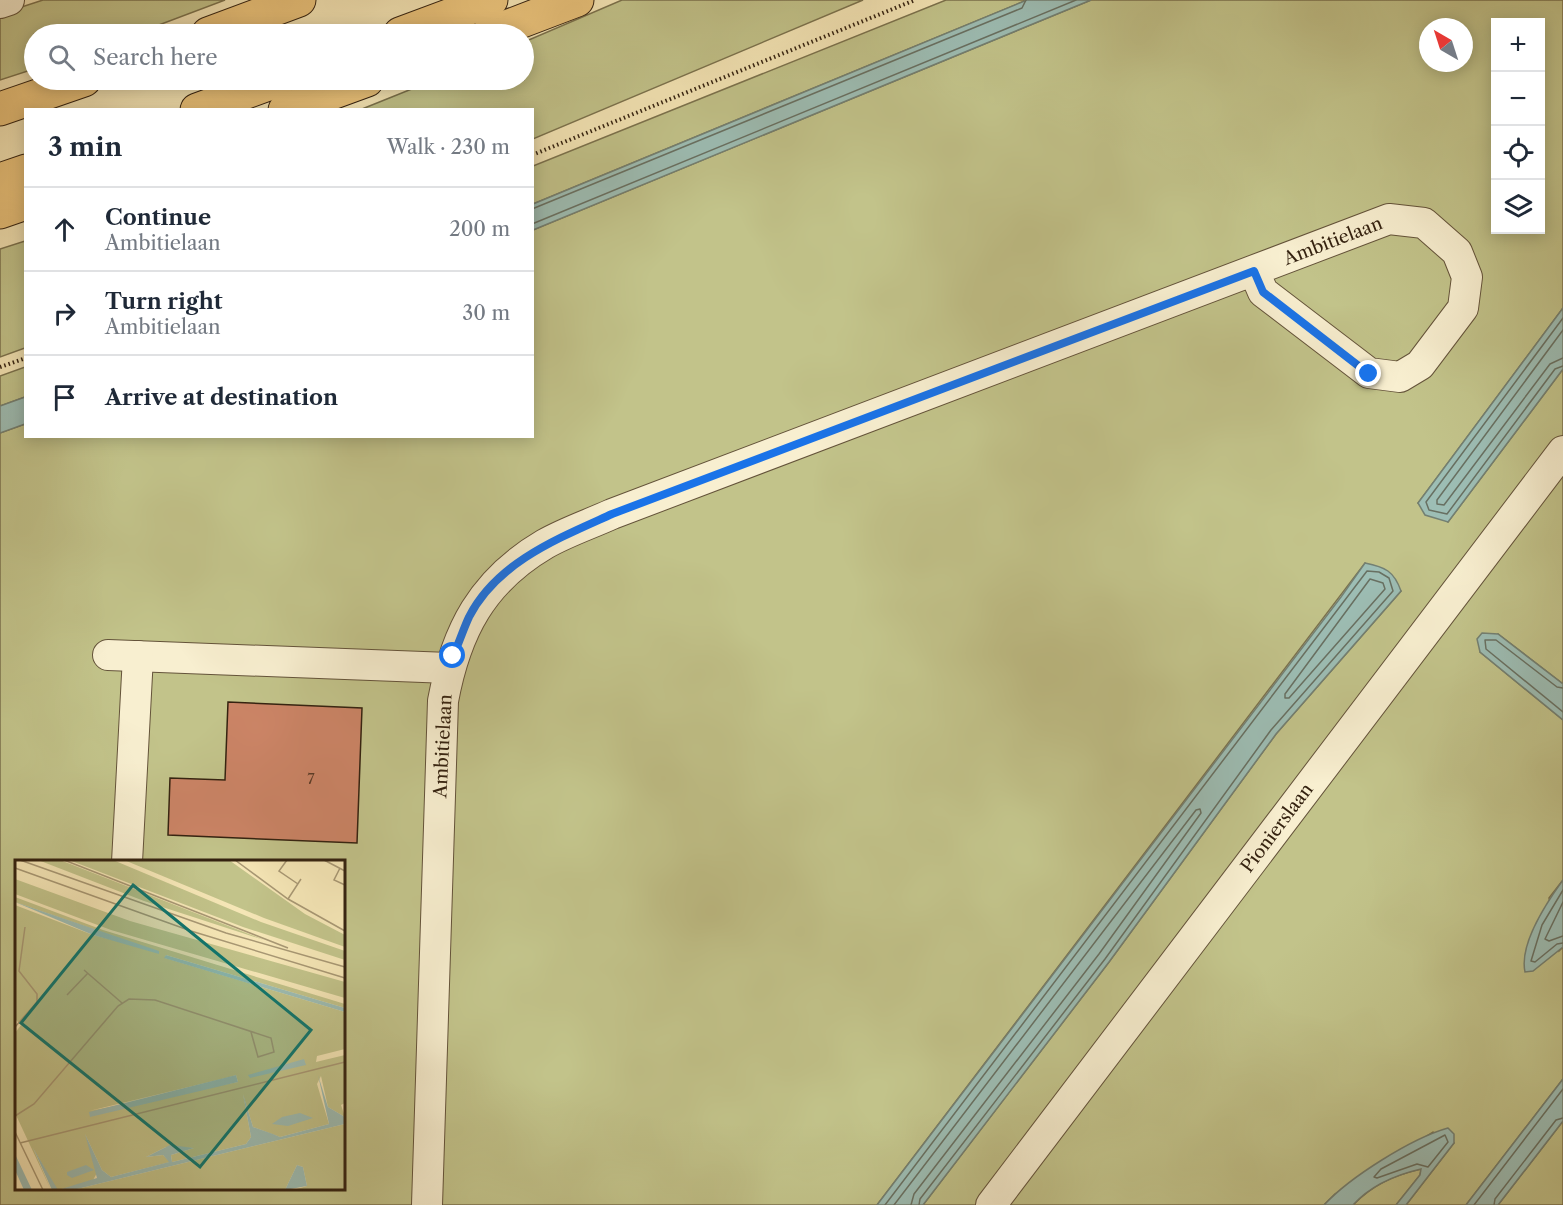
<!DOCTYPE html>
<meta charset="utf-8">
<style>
:root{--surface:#fff;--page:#f2f2f3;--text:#1f2937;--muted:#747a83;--line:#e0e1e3}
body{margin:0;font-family:"Libre Caslon Text",serif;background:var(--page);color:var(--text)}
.controls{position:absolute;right:18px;top:18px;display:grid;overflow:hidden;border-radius:0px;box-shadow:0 3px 15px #0003}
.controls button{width:54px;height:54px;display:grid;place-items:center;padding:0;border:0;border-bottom:2px solid var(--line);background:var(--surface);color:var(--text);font:30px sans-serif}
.compass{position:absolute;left:1419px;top:18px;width:54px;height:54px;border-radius:50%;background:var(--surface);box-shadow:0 3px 15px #0003;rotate:321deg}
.stop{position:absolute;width:18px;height:18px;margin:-14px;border:4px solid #1a73e8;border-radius:50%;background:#fff}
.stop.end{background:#1a73e8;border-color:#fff;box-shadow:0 2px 6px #0008}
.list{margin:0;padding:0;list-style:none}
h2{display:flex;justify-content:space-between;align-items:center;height:78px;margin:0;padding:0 24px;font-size:26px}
h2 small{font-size:20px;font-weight:400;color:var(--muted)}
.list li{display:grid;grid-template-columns:39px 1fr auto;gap:18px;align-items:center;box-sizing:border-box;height:84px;padding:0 24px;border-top:2px solid var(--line)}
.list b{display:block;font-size:22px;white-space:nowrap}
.list p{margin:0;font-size:20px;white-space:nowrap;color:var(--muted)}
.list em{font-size:20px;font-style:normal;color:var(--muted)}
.icon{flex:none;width:33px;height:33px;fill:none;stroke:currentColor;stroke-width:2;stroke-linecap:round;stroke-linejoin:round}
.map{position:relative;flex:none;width:1563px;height:1205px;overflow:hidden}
.search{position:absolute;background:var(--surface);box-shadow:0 3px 15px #0003;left:24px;top:24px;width:510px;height:66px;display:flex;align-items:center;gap:15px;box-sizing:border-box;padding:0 21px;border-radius:33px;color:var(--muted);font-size:22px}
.panel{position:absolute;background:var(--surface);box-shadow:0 3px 15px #0003;left:24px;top:108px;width:510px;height:330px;border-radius:0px}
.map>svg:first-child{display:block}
</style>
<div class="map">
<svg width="1563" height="1205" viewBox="0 0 1563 1205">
<rect width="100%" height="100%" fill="#f5e6b6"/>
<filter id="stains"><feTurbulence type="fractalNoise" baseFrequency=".00333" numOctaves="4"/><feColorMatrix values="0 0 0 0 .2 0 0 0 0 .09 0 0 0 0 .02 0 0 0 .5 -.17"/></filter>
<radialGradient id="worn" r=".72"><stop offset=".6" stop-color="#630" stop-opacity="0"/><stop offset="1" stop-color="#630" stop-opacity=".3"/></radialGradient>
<g fill="#c2c38a" stroke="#7b724d" stroke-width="1.5" fill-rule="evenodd">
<polygon points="43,0 225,0 135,34 34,34 34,69 0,80 0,14"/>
<polygon points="622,0 863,0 533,139 532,110 362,109 434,80 524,80 524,42"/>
<polygon points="946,0 1027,0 533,204 533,166"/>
<path d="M1091 0H1563V308L1418 503 1448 522 1563 369V684L1498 634 1480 652 1563 720V880L1549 898 1559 951 1563 947V1079L1466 1205H1406L1454 1143 1433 1132 1335 1194 1324 1205H923L1109 962 1276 734 1401 591 1365 563 877 1205H0V433L25 424 26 436H532L533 230ZM1496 22H1540V230H1496ZM1428 27H1464V63H1428ZM16 862H344V1188H16Z"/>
<polygon points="25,241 25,348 0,357 0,249"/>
<polygon points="25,367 25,397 0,406 0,376"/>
<polygon points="1563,1121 1563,1205 1498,1205"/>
<path d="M1421 1169 1420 1175 1396 1205H1353C1372 1185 1394 1175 1421 1169Z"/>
</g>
<g fill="#9dbeb5" stroke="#738073" stroke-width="1.5">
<polygon points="1027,0 1091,0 533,230 533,204"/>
<polygon points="1563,308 1563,369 1448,522 1425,515 1418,503"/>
<polygon points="25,397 25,424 0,433 0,406"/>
<path d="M1365 563C1385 567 1394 571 1401 591L1276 734 1109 962 923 1205H877L1341 597Z"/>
<polygon points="1482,633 1498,634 1563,684 1563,720 1480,652 1477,639"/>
<path d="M1563 880V947L1533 971 1525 972C1519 944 1547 902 1563 880Z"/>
<polygon points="1563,1079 1563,1121 1498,1205 1466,1205"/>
<path d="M1448 1128 1454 1134V1143L1406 1205H1396L1420 1175 1421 1169C1395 1175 1371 1185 1353 1205H1324C1350 1177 1412 1138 1448 1128Z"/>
</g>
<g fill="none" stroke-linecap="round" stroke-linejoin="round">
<g stroke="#687062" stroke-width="1.5">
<polyline points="532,209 1022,8 1026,0"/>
<polyline points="532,224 1076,0"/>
<polyline points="1563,318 1426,502 1429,510 1447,514 1555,369 1563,366"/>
<polyline points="1563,330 1437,500 1437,504 1444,505 1550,364 1563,358"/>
<polygon points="1370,579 1383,583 1385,589 1289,698 1285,698 1285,694"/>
<polyline points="1563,688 1557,687 1496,640 1485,640 1486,649 1563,712"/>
<polyline points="1563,890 1542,925 1531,961 1535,962 1557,944 1563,943"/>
<polyline points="1563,902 1545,939 1549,941 1563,936"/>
<polygon points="1445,1135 1448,1142 1428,1167 1417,1164 1377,1178 1374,1177 1381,1169"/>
<polyline points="885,1205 1367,571 1379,572 1389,578 1393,591 1271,730 1105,959 920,1199 919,1205"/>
<polyline points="894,1205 1196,810 1200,809 1201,813 1099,954 914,1194 911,1205"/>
<polyline points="1474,1205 1563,1089"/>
<polyline points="1494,1205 1495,1199 1556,1120 1563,1118"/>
</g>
</g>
<polygon fill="#cb8466" stroke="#342210" stroke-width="1.5" points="228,702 362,708 357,843 168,835 170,778 225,780"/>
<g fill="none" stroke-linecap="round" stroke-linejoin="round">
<g stroke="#64533a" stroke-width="32">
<g id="minor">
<polyline points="0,3 9,0"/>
<polyline points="108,655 449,668"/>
<polyline points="127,862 138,656"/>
<path d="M427 1205 443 701C456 631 482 581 545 544 566 532 590 524 612 514L1389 219 1424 223 1457 252 1467 277 1463 308 1420 365 1400 377 1369 373 1263 292 1254 271"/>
<polyline points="991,1205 1563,451"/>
</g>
</g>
<g stroke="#342210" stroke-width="35">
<g id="highway">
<polyline points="208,34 299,0"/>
<polyline points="400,34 491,0"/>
<polyline points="488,34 577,0"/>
<polyline points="0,109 84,80"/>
<polyline points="197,110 279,80"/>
<polyline points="285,110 367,80"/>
<polyline points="0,180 26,171"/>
<polyline points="0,212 26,203"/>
</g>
</g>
<g stroke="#342210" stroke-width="4" stroke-dasharray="1.5 3" stroke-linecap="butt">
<polyline points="532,155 915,0"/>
<polyline points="0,367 26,358"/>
</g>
<use href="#minor" stroke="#f8efd0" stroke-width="30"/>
<use href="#highway" stroke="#eac37b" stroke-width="33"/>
</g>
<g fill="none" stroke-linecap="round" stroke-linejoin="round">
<path stroke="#1a73e8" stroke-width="8" d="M453 656C459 643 463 630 469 617 497 562 559 538 612 514L1254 271 1263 292 1369 374"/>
</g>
<g text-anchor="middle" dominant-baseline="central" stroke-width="6" stroke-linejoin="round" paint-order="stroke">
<g font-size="15" fill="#5a3a26">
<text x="311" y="778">7</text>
</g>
<g font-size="18" fill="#342210" stroke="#f8efd0">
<text transform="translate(1333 241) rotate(-21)">Ambitielaan</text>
<text transform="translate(443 746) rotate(-87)">Ambitielaan</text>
<text transform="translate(1277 828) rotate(-53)">Pionierslaan</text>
</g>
</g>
<g transform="translate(15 860)">
<rect width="330" height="330" fill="#f5e6b6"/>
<path d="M23 0H45L249 80 129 41ZM54 0H98L246 62 330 91V100L228 67ZM109 0H214L290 54 330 75V87L249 58ZM0 19 115 61 330 122V138L96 70 0 34ZM0 37 88 70 330 144V148L151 95 150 98 330 152V189L302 196 301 202 330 195V243L326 245 330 257 313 247 306 216 302 224 314 264 265 277 238 267 228 234 236 277 231 284 157 302 156 295 179 288 151 287 131 297 148 295 155 302 96 317 87 310 70 274 83 311 77 322 42 330 18 288 36 330 0 253V173L6 165 0 159V45L78 75 144 92 0 42ZM221 215 223 222 74 251 215 217ZM330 264V330H278L292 326 288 307 282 305 270 330H58Z" fill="#c2c38a" fill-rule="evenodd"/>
<path d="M0 42 144 91V94L78 75ZM151 95 330 148V152L149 98ZM289 199 291 205 235 218 233 215ZM221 215 223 222 75 257 74 252ZM303 215 313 247 330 257V264L58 330H37L18 288 43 330 82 318 70 274 87 310 96 317 154 302 148 295 131 297 155 285 179 288 156 295 157 302 231 284 236 277 228 234 238 267 258 274 265 277 314 264ZM285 253 298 258 273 266 257 264 267 257ZM0 294 17 330H9L0 310ZM71 305 79 310 57 318 52 315V312ZM282 305 288 307 292 326 270 330Z" fill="#9dbeb5"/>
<path fill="none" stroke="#a89874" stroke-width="1.5" d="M5 0 211 73 330 107M49 0 273 88M220 0 273 39 330 71M272 0 264 11 283 24M309 0 330 11M0 8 176 71 330 118M325 8 319 20 330 25M273 39 286 19M69 110 107 143M52 135 73 113M0 167 22 142V134L4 111 10 67M0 256 19 244 103 146 114 139 140 140 256 178 259 192 243 197 236 172M0 272 28 330M5 283 330 202"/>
<path fill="#0f766e" fill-opacity="0.15" stroke="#0f766e" stroke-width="3" d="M118 25 296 170 185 307 6 163Z"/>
<rect width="330" height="330" fill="none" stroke="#342210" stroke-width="3"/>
</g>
<rect width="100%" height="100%" filter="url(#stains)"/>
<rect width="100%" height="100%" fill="url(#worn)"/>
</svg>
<div class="controls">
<button>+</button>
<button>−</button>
<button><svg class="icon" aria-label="locate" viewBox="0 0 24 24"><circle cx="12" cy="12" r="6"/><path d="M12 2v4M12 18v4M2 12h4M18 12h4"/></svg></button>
<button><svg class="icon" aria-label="layers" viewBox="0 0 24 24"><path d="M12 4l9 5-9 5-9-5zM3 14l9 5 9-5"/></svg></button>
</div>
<svg class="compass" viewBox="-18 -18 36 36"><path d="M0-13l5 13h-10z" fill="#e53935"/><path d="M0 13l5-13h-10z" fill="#747a83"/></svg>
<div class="stop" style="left:453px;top:656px"></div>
<div class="stop end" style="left:1369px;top:374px"></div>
<div class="search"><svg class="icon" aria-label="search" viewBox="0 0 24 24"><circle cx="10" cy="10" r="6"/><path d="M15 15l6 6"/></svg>Search here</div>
<section class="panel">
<h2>3 min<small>Walk · 230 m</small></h2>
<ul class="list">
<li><svg class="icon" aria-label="ahead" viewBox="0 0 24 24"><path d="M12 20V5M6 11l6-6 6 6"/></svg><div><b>Continue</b><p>Ambitielaan</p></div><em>200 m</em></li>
<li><svg class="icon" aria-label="right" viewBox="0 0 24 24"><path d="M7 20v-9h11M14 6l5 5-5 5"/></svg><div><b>Turn right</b><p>Ambitielaan</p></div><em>30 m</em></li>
<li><svg class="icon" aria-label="arrive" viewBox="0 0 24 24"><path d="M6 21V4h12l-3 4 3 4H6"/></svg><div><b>Arrive at destination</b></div></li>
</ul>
</section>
</div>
